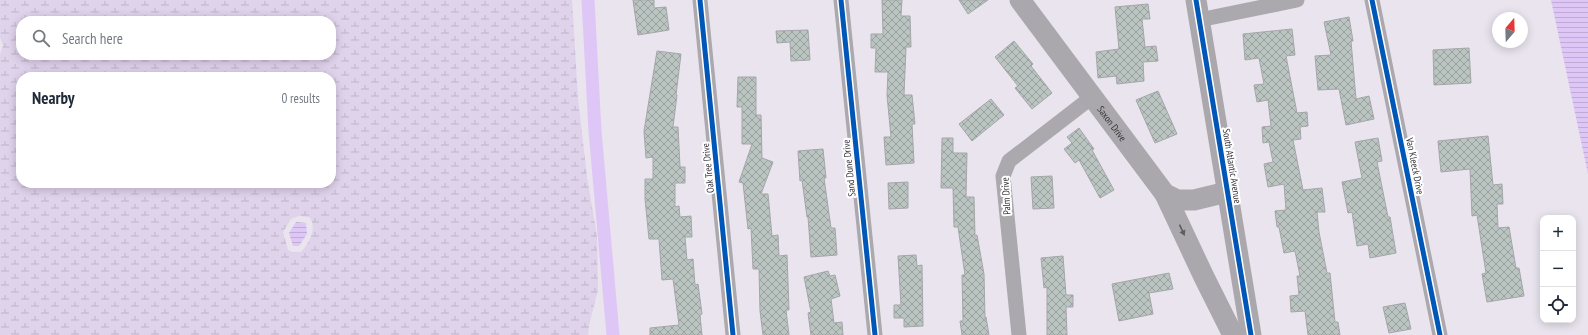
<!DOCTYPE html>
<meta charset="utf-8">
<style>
:root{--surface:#fff;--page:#f6f6f7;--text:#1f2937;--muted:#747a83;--line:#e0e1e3}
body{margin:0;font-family:"PT Sans Narrow",sans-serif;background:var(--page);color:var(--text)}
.controls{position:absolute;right:12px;bottom:12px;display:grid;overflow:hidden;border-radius:8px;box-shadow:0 2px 10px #0003}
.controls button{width:36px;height:36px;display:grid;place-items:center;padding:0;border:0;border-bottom:1px solid var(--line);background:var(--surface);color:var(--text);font:20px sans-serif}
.compass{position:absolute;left:1492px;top:12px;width:36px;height:36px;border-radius:50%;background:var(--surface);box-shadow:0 2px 10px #0003;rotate:19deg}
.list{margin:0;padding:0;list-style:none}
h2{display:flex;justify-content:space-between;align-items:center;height:52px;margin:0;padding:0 16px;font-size:17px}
h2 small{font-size:13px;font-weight:400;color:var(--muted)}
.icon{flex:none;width:22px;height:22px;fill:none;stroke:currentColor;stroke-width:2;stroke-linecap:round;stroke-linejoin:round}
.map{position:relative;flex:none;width:1588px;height:335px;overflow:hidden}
.search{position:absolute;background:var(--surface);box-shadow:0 2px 10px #0003;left:16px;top:16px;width:320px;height:44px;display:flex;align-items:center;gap:10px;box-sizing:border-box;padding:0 14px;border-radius:16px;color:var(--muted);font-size:15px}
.panel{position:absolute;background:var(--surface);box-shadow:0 2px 10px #0003;left:16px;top:72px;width:320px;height:116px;border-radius:16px}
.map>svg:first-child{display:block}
</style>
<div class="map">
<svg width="1588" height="335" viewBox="0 0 1588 335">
<defs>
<pattern id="wetland-marsh" width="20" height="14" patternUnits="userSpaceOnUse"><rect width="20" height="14" fill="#dfd2eb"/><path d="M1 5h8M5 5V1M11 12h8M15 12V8" fill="none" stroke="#c0b5ca"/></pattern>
<pattern id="water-rules" width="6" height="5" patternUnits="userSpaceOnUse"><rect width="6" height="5" fill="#dec7f6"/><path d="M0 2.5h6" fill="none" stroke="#bfabd4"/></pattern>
<pattern id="building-cross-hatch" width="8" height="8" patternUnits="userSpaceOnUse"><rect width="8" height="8" fill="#bac5c1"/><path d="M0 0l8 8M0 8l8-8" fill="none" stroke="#98a19e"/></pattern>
</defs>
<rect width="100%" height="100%" fill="#e9e4ee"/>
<path fill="url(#wetland-marsh)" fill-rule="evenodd" d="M0 0H572L578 98 587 177 597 236 598 290 589 325 588 335H0V54L3 46 0 37ZM21 21H331V55H21ZM21 77H331V183H21ZM299 216 309 217C318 227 309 244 301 252H292L288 250 283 232 291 219Z"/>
<g fill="url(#water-rules)">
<polygon points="1551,0 1588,0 1588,174"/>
<polygon points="296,222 306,223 307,234 299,246 293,246 289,233"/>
</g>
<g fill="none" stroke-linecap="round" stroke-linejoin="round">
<polyline stroke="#dec7f6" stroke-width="13" points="588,0 595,131 613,335"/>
</g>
<g fill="url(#building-cross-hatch)" stroke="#a5a6a9">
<polygon points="633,0 654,0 654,8 666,7 669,30 638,35"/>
<polygon points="882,0 902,0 901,16 910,16 911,47 906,47 904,95 912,95 915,124 912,124 914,163 886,165 884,137 891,137 887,95 888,72 875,72 876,48 871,48 871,34 883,34"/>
<polygon points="959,0 988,0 968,14"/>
<polygon points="1148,4 1150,19 1142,19 1145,47 1156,46 1158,61 1143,62 1144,81 1117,84 1116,76 1098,78 1096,52 1119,49 1115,7"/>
<polygon points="1349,17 1353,41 1351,41 1356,99 1369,96 1374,119 1346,125 1339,89 1318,90 1315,56 1331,55 1324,22"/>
<polygon points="1292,29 1295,55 1286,56 1297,113 1307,112 1308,126 1300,127 1301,139 1293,140 1303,190 1322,188 1325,212 1317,212 1319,232 1327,273 1330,273 1335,322 1338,322 1340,335 1308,335 1305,311 1291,312 1290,296 1299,295 1297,276 1300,276 1295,251 1284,253 1279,227 1277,227 1275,211 1286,210 1284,184 1268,187 1264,164 1273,162 1269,142 1263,143 1262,127 1271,126 1268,100 1257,102 1254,85 1264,84 1259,58 1245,60 1243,34"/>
<polygon points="808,30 810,60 791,61 790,42 777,43 776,31"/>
<polygon points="1014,41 1033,64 1031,66 1052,93 1032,109 1015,88 1018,86 995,57"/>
<polygon points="1469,48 1471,83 1434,85 1433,50"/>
<polygon points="657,51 681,54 676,95 677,95 673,127 678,127 680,167 685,167 685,183 675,183 675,207 679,206 680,217 691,216 692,237 685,237 687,260 693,259 695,285 698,284 702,314 700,315 702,335 650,335 650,328 679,325 673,279 662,280 659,239 649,239 645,199 645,179 653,179 653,157 646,158 644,131"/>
<polygon points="738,77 756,77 756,115 761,115 762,158 773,162 761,194 768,194 772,236 778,235 779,256 787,255 789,310 786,310 789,335 763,335 760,311 759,269 753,269 751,228 748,229 743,183 739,182 752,144 742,144 742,107 737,107"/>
<polygon points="1158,91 1177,134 1155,143 1136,100"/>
<polygon points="991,99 1004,115 972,141 959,124"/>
<polygon points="1079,128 1094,149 1092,150 1114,190 1100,198 1079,160 1075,163 1064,149 1072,143 1067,137"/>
<polygon points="1488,136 1493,185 1502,184 1503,204 1497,204 1498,228 1509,227 1516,268 1519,268 1524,296 1487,302 1482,274 1486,273 1477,215 1472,216 1470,169 1441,172 1438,141"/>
<polygon points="942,138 953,138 953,153 967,153 966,197 974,197 975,236 977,235 984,274 985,318 986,317 989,335 962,335 960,321 963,321 962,275 965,275 958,227 954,227 953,188 941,188"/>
<polygon points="1378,138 1382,161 1377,162 1388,217 1390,217 1396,253 1370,258 1368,244 1357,246 1352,212 1348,213 1342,182 1362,178 1355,142"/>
<polygon points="823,149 826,178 824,178 831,228 835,228 837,255 811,257 808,217 807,217 802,180 800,181 798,151"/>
<polygon points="1052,176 1054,208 1033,209 1031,177"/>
<polygon points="908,182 908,208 889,209 888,183"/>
<polygon points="916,255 917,266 922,265 923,326 904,327 904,318 894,318 894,305 901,305 898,256"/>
<polygon points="1063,256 1066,295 1073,295 1073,307 1066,307 1067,335 1047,335 1047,287 1044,288 1041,258"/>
<polygon points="828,271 830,276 835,275 840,296 831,299 834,323 842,322 843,335 811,335 808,313 811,312 804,277"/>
<polygon points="1169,273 1173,289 1149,293 1153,314 1119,321 1112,284"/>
<polygon points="1405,303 1411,329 1389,333 1383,307"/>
</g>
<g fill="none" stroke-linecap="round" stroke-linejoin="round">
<g stroke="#aba9ad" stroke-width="15">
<polyline points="700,0 733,335"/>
<polyline points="841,0 875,335"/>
<polyline points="1372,0 1440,335"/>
<polyline points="1199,20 1297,0"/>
<polyline points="1019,335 1003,176 1009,161 1092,97"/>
</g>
<g stroke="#aba8ad" stroke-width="21">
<path id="s1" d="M1020 0 1165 194 1177 200H1194L1227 192"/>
<polyline points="1196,0 1251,335"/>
<polyline points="1165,194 1204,277 1233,335"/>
</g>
<g stroke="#fff" stroke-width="8">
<g id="cycleway">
<polyline points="700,0 733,335"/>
<polyline points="841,0 875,335"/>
<polyline points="1196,0 1251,335"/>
<polyline points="1372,0 1440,335"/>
</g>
</g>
<use href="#cycleway" stroke="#0057b8" stroke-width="5"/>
</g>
<defs><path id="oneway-solid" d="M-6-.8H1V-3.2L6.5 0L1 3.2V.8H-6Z"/></defs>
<use fill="#5f5c62" href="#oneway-solid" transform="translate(1182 230) rotate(65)"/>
<g text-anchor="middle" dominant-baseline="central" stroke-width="4" stroke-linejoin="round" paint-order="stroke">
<g font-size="10" fill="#36333a" stroke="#fff">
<text stroke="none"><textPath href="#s1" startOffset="154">Saxon Drive</textPath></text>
<text transform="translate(1232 166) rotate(81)">South Atlantic Avenue</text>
<text transform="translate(1415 166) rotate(79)">Van Kleeck Drive</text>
<text transform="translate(708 168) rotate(-96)">Oak Tree Drive</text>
<text transform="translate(849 168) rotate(-96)">Sand Dune Drive</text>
<text transform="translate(1006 196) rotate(-93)">Palm Drive</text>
</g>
</g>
</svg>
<div class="controls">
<button>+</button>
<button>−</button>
<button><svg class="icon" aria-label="locate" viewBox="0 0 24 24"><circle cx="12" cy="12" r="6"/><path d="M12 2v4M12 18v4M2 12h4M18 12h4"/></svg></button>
</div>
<svg class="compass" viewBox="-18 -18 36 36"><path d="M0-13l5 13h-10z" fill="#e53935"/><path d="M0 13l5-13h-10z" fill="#747a83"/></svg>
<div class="search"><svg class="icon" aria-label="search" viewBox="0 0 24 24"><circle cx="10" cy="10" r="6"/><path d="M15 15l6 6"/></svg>Search here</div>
<section class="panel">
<h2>Nearby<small>0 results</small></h2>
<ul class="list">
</ul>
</section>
</div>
